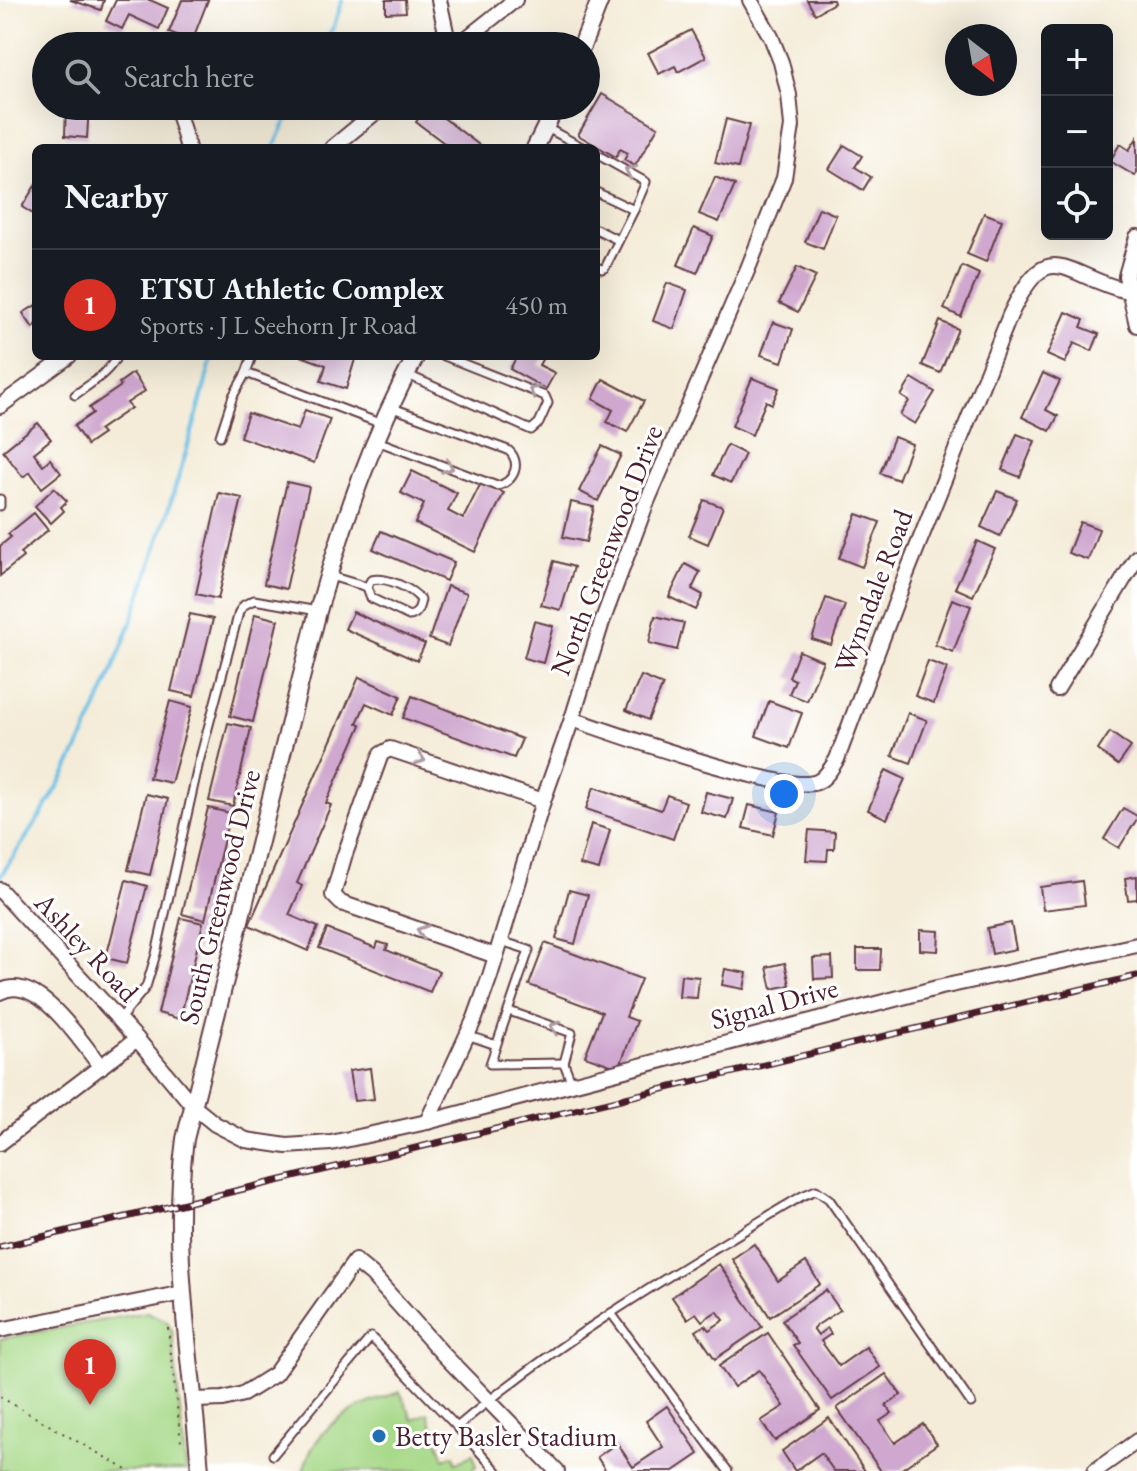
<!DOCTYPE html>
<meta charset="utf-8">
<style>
:root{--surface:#171b24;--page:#242831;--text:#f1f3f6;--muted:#9ea1a6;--line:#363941;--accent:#d93025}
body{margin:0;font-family:"EB Garamond",serif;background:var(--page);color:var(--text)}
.controls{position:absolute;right:24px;top:24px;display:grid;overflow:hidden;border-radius:12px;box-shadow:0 8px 32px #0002}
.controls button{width:72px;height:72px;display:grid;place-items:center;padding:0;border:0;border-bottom:2px solid var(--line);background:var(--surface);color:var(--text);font:40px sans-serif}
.compass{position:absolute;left:945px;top:24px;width:72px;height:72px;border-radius:50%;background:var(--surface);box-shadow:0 8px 32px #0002;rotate:149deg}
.you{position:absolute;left:784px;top:794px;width:28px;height:28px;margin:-20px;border:6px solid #fff;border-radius:50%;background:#1a73e8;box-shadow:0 0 0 12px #1a73e833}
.badge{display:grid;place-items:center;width:52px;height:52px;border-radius:50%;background:var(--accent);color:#fff;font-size:26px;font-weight:700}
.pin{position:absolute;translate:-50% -66px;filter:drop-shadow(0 2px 4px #0008)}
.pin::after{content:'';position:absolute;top:42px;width:28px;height:24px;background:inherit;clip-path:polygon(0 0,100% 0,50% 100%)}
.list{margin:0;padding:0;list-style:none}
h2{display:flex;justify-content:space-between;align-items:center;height:104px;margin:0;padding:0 32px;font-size:34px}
h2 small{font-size:26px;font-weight:400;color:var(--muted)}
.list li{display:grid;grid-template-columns:52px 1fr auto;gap:24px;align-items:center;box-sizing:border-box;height:112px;padding:0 32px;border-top:2px solid var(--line)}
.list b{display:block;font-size:30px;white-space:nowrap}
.list p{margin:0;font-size:26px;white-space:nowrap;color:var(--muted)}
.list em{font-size:26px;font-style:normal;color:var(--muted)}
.icon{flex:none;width:44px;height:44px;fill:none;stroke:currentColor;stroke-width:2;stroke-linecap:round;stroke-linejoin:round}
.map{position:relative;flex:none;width:1137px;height:1471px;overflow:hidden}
.search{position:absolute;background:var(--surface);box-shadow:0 8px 32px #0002;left:32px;top:32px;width:568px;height:88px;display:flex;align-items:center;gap:20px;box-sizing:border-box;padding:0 28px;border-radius:44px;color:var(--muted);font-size:30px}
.panel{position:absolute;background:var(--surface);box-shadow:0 8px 32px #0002;left:32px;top:144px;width:568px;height:216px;border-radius:12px}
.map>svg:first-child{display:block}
</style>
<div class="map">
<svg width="1137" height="1471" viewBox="0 0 1137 1471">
<rect width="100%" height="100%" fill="#fff"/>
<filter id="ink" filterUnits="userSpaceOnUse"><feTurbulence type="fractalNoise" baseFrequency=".0125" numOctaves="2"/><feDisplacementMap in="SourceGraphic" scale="16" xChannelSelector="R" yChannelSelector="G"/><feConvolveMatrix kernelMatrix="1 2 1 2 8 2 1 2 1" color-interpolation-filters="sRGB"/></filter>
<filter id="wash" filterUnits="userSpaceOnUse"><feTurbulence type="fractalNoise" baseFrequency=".006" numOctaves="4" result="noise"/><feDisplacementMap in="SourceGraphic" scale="32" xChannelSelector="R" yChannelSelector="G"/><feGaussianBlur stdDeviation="1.8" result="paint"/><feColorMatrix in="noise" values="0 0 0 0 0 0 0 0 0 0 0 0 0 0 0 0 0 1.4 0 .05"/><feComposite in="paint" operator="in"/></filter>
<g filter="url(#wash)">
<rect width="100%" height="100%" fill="#f4ecd8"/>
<g fill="#a7d989" stroke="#787c5a" stroke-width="2">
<polygon points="147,1312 167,1321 172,1332 186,1471 0,1471 0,1339"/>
<path d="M400 1392 413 1420 428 1413 444 1459 454 1455 456 1463 473 1454 477 1466 469 1471H303C317 1421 355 1407 400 1392Z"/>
</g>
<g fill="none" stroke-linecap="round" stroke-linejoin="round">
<g stroke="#69c0e6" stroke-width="4">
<polyline points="322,46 334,26 342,0"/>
<polyline points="274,148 293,106"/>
<path d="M0 877C22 843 46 810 65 774 109 691 139 604 167 514 183 462 200 410 212 356"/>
</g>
</g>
<g id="blocks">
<g fill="#cfa7cf">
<polygon points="70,0 104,0 101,10"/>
<polygon points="116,0 150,0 168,8 159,29 129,15 122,29 106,21"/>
<polygon points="182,0 208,0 192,41 169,32"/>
<polygon points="386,0 405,0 406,12 386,13"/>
<polygon points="807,0 833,0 834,3 815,14"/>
<polygon points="691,30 706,57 678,72 675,66 659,74 648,53"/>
<polygon points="602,94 658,127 635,166 624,160 628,153 620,149 616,157 578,135"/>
<polygon points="66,106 89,106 87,138 65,136"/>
<polygon points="428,106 483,148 451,148 416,122"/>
<polygon points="726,119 749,125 738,168 715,163"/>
<polygon points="1137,138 1137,173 1135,176 1110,161 1120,144 1129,150"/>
<polygon points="844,145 862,156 855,167 871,177 863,190 829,169"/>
<polygon points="715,177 735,185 719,222 699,214"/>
<polygon points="36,184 36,216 22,207"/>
<polygon points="819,208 836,215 823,249 805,242"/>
<polygon points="984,213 1002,220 986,262 967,254"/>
<polygon points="694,228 713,236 697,273 678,265"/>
<polygon points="962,266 979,274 961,317 944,309"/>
<polygon points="797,267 816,276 798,312 779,303"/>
<polygon points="667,283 687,290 674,329 653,321"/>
<polygon points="36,305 36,326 33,328 23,313"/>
<polygon points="1066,312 1084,320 1081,327 1099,334 1092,351 1074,343 1065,363 1047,355"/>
<polygon points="940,321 958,329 940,373 922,365"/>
<polygon points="773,322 793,329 782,362 761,355"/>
<polygon points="301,356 356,356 346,389 321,381 326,365"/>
<polygon points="517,356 544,356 539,365 555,373 546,389 510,369"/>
<polygon points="133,373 145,391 127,403 131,408 99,430 103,434 87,445 74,426 93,413 89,408 121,386 119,383"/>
<polygon points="1043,373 1060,381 1046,410 1058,416 1050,431 1022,417"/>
<polygon points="752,378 779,388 772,404 766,401 752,435 732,426"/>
<polygon points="912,378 935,392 915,424 900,415 909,401 901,396"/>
<polygon points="603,379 644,401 627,432 607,422 613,410 593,399"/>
<polygon points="305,410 330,419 314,463 240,437 248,413 298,430"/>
<polygon points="38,423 51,439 34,453 43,465 50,459 61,473 42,488 30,472 23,477 3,451"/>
<polygon points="1017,434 1035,441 1020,477 1002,470"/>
<polygon points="894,437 912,444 898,480 880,473"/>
<polygon points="727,445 745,454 731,483 713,475"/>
<polygon points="602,446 621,455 598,501 579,491"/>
<polygon points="412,471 457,493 448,511 463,519 481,483 504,493 475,552 415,523 424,504 401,493"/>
<polygon points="287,482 309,487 286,589 264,584"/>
<polygon points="54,488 67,501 61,507 64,511 51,523 35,506"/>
<polygon points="997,491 1017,499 1000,536 981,527"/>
<polygon points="219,493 242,498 218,599 196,594"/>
<polygon points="704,500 723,507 708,544 689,536"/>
<polygon points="571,502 594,507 586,542 563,537"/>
<polygon points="34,513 48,530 20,553 23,557 0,576 0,546 11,537 8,534"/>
<polygon points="857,514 880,522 862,567 839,558"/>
<polygon points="1080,522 1099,529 1088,560 1068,553"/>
<polygon points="381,531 454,562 446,581 373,549"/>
<polygon points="977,541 995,549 973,596 955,588"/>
<polygon points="554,561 574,567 561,610 541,605"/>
<polygon points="685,564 700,572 692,589 703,595 696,610 669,597"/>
<polygon points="447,586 467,593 448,646 429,639"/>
<polygon points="826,598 845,605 831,645 812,639"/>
<polygon points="952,599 971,606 953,652 935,645"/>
<polygon points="353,612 425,644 417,661 345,629"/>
<polygon points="190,614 213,619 194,696 171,691"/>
<polygon points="255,614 278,620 253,722 230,716"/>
<polygon points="655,616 684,623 677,650 649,643"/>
<polygon points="534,621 553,626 543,663 524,658"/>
<polygon points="799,651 823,661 807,701 789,694 795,680 789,677"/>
<polygon points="928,661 947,668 934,703 915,696"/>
<polygon points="641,676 663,685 648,720 626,710"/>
<polygon points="359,677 401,696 393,715 366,703 357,723 361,725 326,803 331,805 297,883 302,886 289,915 318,927 308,951 249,925"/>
<polygon points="412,696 522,739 514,758 403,718"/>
<polygon points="170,701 192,707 171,783 149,778"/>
<polygon points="769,701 802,713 789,748 756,736"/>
<polygon points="908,713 927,720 911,763 892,756"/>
<polygon points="228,723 251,728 233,806 209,801"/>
<polygon points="1110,732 1131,747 1118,765 1098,750"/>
<polygon points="886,770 905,779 887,819 868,810"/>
<polygon points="594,787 661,810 667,795 686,802 673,839 586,809"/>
<polygon points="706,792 733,799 727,819 701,812"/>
<polygon points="146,794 168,799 150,875 128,870"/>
<polygon points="749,805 779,812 773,835 743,828"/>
<polygon points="208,808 230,813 205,920 182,914"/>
<polygon points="1123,808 1137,816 1137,819 1119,848 1104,839"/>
<polygon points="591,824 610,830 599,870 580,865"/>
<polygon points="809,830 835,832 834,849 828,849 827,861 806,860"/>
<polygon points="1137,876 1137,899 1128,900 1125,878"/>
<polygon points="126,880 147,886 127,963 106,958"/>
<polygon points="1082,881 1085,905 1043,910 1040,887"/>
<polygon points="569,890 588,895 575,944 556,939"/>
<polygon points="181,918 203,923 180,1019 158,1013"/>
<polygon points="1011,923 1016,949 992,954 987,928"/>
<polygon points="327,929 376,948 378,942 388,945 386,950 439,971 430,992 319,948"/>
<polygon points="920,930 939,931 938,951 920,950"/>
<polygon points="545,943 641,979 626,1017 637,1021 619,1068 585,1056 602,1012 529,985"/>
<polygon points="857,949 881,949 880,970 857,970"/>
<polygon points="832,957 833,978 814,979 813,958"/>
<polygon points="785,963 790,985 772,989 767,967"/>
<polygon points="725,969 747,973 744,989 722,985"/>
<polygon points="681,975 699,977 697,998 679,997"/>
<polygon points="370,1068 374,1099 354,1101 349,1071"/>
<polygon points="754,1244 778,1281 806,1262 820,1284 770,1317 732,1259"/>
<polygon points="719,1264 762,1327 715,1359 696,1331 705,1325 709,1330 724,1320 717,1311 702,1321 696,1313 687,1319 672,1297"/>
<polygon points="826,1290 840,1310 813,1328 818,1335 827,1328 831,1334 821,1341 839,1366 866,1347 880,1367 832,1400 793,1345 798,1343 782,1320"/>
<polygon points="768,1333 820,1410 775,1441 761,1421 784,1406 759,1370 734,1387 719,1366"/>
<polygon points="886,1374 901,1395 886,1405 892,1413 880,1421 895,1443 923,1424 937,1444 899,1471 881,1471 837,1408"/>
<polygon points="667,1406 699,1454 674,1471 606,1471 597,1457 617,1443 633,1467 663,1447 646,1421"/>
<polygon points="829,1418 865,1471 834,1471 821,1453 795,1471 782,1451"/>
</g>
</g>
</g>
<g filter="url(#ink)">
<use href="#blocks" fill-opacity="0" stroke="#643e45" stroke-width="2"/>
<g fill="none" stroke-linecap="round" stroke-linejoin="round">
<g stroke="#643e45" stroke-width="11">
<g id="service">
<polyline points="547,128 584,148"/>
<polyline points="596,154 646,182 634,210 596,192"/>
<polyline points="596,229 618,240"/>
<polyline points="596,267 602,269 605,268 634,210"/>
<polyline points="246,373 382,424"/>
<polyline points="408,375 531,430 539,423 548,403 545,396 444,356"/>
<path d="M75 395C90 384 109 373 117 356"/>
<polyline points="220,436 233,396 246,373 252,356"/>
<path d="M377 441 497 486C515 482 522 462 508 450L390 407"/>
<polyline points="0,499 0,506"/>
<path d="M330 576 367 587 371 598 409 616C418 615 419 608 421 600 412 588 385 576 371 580L367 587"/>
<polyline points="501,941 529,950 490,1064 564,1063"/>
<polyline points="509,1011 572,1033 564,1063 572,1084"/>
<polyline points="119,1020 146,987 156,954 199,762 239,612 244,605 254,600 318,611"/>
<polyline points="467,1035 496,1045"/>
<polyline points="611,1313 728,1471"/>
<polyline points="273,1455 371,1337 457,1427"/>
<path d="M497 1471 457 1427C563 1337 683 1267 802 1196L816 1190 829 1199 971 1403"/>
</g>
</g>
<g stroke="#643e45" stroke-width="18">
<g id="minor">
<polyline points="439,0 449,46"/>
<polyline points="457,46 515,0"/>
<polyline points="176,106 188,148"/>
<polyline points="332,148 383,106"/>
<polyline points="1137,237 1126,276 1137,325"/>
<polyline points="0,406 69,356"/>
<polyline points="1057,689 1137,557"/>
<path d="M572 719C613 733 786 795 817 782 826 778 832 767 837 759L906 575 1010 315C1049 233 1062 275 1127 291"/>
<polyline points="0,890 137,1039 194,1107 215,1124 246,1140 287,1146 331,1143 427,1122 937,988 1137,945"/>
<polyline points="496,956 341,903 333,895 344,857 381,754 390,749 543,801"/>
<path d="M0 992C37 971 81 1042 101 1067"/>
<polyline points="427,1122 475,1018 490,976 543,801 572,719 602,622 646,504 747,271 784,178 792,126 789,95 781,62 771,37 750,0"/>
<polyline points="0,1143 137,1039"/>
<polyline points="0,1330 183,1293"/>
<polyline points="195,1400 223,1399 243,1394 275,1374 355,1261 372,1275 442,1353 557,1471"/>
<polyline points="1095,1471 1137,1441"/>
</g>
</g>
<g stroke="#643e45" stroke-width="20">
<g id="tertiary">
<polyline points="582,46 600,0"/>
<polyline points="535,148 556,106"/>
<path d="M200 1471C192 1361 170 1249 185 1139L318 611C343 522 372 437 416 356"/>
</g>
</g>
<g stroke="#643e45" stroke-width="2" stroke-dasharray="2 6" stroke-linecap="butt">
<polyline points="168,1328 181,1442"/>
<polyline points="0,1397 129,1471"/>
</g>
<use href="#service" stroke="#fff" stroke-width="7"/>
<use href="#minor" stroke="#fff" stroke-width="14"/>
<use href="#tertiary" stroke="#fff" stroke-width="16"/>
<g stroke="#4a1f2b" stroke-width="7">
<polyline id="rail" points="0,1247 1137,976"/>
</g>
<use href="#rail" stroke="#fff" stroke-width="4" stroke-dasharray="12" stroke-linecap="butt"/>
</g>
<defs><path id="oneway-chevron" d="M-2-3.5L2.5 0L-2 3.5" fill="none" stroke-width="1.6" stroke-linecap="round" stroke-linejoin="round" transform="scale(2)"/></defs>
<g stroke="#ae9aa0">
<use href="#oneway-chevron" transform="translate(630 171) rotate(-154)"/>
<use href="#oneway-chevron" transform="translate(534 391) rotate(-154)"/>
<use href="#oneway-chevron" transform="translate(448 467) rotate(21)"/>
<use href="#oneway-chevron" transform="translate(420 759) rotate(19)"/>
<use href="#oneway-chevron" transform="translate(422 931) rotate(-161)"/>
<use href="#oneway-chevron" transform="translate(555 1027) rotate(-161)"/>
</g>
</g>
<circle fill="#1f6fb2" stroke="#fff" stroke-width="3" cx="379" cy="1436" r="8"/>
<g text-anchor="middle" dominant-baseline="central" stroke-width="6" stroke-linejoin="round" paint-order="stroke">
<g font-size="28" fill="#4a1f2b" stroke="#fff">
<text transform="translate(606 550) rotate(-69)">North Greenwood Drive</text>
<text transform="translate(873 591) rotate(-69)">Wynndale Road</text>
<text transform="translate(219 897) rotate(-76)">South Greenwood Drive</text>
<text transform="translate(87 947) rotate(47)">Ashley Road</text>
<text transform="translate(774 1003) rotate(-15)">Signal Drive</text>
</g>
<g font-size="28" fill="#4a1f2b" stroke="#fff" text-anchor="start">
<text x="395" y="1436">Betty Basler Stadium</text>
</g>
</g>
</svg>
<div class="controls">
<button>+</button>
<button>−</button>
<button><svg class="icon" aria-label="locate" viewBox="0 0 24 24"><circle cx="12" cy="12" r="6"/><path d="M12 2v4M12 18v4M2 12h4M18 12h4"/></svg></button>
</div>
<svg class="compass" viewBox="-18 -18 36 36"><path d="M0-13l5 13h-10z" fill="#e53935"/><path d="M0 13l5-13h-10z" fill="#9ea1a6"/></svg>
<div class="you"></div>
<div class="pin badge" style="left:90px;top:1405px">1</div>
<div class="search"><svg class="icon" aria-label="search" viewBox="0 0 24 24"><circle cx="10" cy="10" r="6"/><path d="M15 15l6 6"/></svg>Search here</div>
<section class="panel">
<h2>Nearby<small></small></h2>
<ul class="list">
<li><span class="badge">1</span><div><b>ETSU Athletic Complex</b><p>Sports · J L Seehorn Jr Road</p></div><em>450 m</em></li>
</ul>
</section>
</div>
